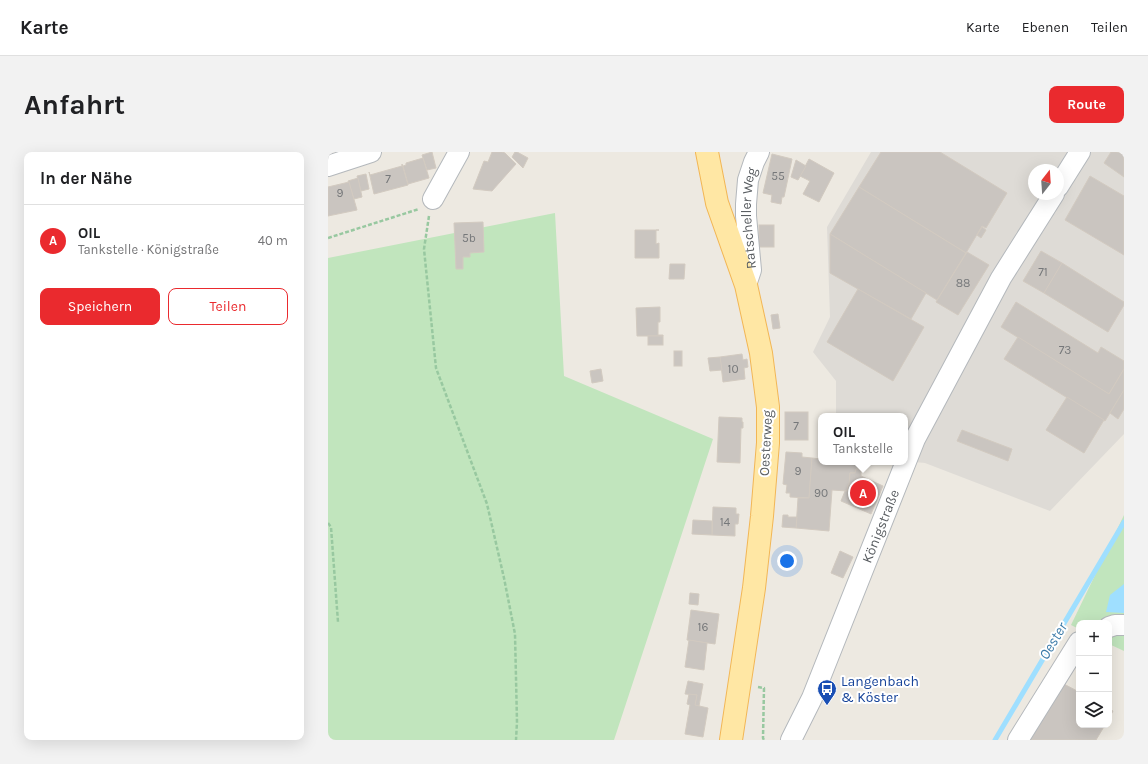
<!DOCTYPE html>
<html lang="de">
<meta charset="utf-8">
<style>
:root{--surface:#fff;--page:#f2f2f2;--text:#202124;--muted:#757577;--line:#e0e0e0;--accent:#ea2a2e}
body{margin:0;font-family:Karla,sans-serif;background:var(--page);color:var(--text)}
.controls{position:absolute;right:12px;bottom:12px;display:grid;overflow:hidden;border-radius:8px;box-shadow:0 4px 16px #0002}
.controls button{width:36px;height:36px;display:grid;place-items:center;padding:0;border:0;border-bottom:1px solid var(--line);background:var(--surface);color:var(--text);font:20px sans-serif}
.compass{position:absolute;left:700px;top:12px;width:36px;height:36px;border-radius:50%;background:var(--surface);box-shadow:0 4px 16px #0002;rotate:17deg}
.you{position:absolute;left:459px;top:409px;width:14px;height:14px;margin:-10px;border:3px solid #fff;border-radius:50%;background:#1a73e8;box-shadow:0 0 0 6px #1a73e833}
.badge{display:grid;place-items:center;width:26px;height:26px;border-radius:50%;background:var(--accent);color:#fff;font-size:13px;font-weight:700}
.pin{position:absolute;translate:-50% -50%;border:2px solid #fff;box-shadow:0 1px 4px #0006}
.popup{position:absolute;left:490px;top:261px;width:90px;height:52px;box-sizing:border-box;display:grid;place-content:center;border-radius:8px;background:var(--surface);filter:drop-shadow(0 1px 3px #0005);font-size:13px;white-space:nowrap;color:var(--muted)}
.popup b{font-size:15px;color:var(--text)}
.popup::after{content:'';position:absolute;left:50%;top:100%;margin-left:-8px;border:8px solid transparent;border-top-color:var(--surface)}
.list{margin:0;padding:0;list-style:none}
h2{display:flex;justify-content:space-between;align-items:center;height:52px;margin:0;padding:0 16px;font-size:17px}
h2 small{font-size:13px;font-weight:400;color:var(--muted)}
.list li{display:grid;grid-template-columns:26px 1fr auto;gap:12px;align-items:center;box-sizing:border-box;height:72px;padding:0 16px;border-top:1px solid var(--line)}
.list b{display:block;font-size:15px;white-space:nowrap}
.list p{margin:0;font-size:13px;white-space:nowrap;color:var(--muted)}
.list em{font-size:13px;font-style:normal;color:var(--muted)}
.actions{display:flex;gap:8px;padding:12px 16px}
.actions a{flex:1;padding:9px 0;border:1px solid var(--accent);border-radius:8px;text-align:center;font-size:14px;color:var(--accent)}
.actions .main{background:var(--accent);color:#fff}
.icon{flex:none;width:22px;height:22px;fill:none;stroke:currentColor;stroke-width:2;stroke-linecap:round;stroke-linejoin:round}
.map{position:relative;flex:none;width:796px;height:588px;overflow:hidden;border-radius:8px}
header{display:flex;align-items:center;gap:24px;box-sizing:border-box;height:56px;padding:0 20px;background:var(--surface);border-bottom:1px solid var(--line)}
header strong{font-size:19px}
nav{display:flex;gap:22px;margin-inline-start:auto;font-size:14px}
.intro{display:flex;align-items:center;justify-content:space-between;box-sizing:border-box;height:96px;padding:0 24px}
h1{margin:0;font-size:28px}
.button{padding:10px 18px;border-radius:8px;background:var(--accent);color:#fff;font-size:14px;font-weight:700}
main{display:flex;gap:24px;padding:0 24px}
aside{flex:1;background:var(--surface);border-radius:8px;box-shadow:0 4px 16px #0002}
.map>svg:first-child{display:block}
</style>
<header>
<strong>Karte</strong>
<nav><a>Karte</a><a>Ebenen</a><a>Teilen</a></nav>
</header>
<div class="intro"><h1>Anfahrt</h1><a class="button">Route</a></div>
<main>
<aside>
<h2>In der Nähe<small></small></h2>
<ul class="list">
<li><span class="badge">A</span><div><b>OIL</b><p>Tankstelle · Königstraße</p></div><em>40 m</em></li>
</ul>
<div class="actions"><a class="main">Speichern</a><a>Teilen</a></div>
</aside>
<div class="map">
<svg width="796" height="588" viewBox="0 0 796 588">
<rect width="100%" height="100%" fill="#ede9e1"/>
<path fill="#dedbd6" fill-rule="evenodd" d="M543 0H796V282L722 359 597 311 577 309V264H508V229L485 200 502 165 499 75ZM706 18H730V42H706Z"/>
<g fill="#c1e5bd">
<polygon points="227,61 236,224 385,287 286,588 0,588 0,106"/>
<polygon points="796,363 796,501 796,499 781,492 781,471 751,471 751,477 743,473"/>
</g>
<polygon fill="#9fdfff" points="796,432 796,461 778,460 782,443"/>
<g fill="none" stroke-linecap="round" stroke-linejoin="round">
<polyline stroke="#9fdfff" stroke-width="5" points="667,588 796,370"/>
</g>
<g fill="#cac5c0" stroke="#d2cac0">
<polygon points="104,0 108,16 99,18 94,3"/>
<polygon points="164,0 174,0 177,1 188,12 164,39 145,37 156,9 160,10"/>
<polygon points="187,0 189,0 200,6 195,16 184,5"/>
<polygon points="553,0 612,0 679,41 658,76 654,74 638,101 531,35"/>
<polygon points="783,0 796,0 796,25 776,11"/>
<polygon points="444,2 464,7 456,45 454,45 453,52 443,50 444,43 435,41"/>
<polygon points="95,6 101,26 80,32 75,14 78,13 78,11"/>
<polygon points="481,7 506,21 491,50 475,42 482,29 472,24"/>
<polygon points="468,8 478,14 470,28 463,25"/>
<polygon points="74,12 80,33 46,42 41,20 42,23 74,14"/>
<polygon points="38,22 41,37 33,39 29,24"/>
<polygon points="762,24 796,44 796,103 737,68"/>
<polygon points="30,26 34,45 26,47 20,29"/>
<polygon points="21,30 29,58 0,64 0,35"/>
<polygon points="531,35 638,101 609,148 502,82"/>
<polygon points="155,70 156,100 142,101 142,105 135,105 135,117 128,117 126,71"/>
<rect x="431" y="73" width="15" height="22"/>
<polygon points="654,75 658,78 653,86 649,83"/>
<polygon points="307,78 331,78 328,78 328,92 331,91 331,106 307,106"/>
<polygon points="502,82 598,141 583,167 530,137 502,121"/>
<polygon points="713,99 734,111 716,141 695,129"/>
<polygon points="639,100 661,113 630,163 608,150"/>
<polygon points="734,111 796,150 796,153 780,180 716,141"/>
<polygon points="342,112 357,112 356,127 341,127"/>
<polygon points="530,137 596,175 565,229 499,190"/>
<polygon points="688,150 770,201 773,195 796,209 796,217 781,242 673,175"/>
<polygon points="332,155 332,170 330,170 330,183 335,183 335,184 309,184 308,156"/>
<polygon points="450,162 452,176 445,177 443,163"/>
<rect x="320" y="184" width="15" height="9"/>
<polygon points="690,185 781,242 796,217 796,238 777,269 676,207"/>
<rect x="346" y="199" width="8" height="15"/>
<polygon points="414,202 415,208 419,207 420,215 416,216 417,227 395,230 392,205"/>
<polygon points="392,205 394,218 382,219 380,206"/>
<polygon points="273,217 275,229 264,231 262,219"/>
<polygon points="796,238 796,257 790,267 782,261"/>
<polygon points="739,245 776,268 756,301 718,278"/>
<rect x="457" y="260" width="23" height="28"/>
<polygon points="391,265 414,266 414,270 415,270 415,276 413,276 412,311 389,310"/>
<polygon points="634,278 684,297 680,309 629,289"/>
<polygon points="458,300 474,301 474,305 484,306 481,346 462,345 462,341 458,341 459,333 455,332"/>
<polygon points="484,306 493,307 493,310 531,310 533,317 528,317 527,321 522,321 521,333 520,333 519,339 504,338 501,379 468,376 470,346 481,346"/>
<polygon points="528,317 533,317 533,324 555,334 543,362 513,349 517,339 519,339 520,333 521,333 522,321 527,321"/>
<polygon points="385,355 408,356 408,362 411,362 410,372 407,372 407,384 384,383"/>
<polygon points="455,363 460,363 460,365 469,365 468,376 454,375"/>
<polygon points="365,368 384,369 384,383 364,382"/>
<polygon points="512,399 525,405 515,426 503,421"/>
<polygon points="362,441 371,442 370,453 361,452"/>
<polygon points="363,458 391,462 387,492 359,488"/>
<polygon points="361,488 379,491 376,518 357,515"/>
<polygon points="360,529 375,532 371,554 367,553 369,543 357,542"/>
<polygon points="734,531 751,540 751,573 777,573 768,588 701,588"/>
<polygon points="361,542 369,543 367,553 380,556 375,585 357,582 362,553 359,552"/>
<polygon points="781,557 785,559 781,566"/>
</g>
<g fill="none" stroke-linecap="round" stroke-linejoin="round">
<g stroke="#b4b8bc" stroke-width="22">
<g id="minor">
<polyline points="0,14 43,0"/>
<polyline points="730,35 752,0"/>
<polyline points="105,47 131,0"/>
<path id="s1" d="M418 133 423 118 418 64V52L420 28 426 10 431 0"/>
<polyline points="781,475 787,473 796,473"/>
<path id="s2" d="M463 588 484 546 587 287 673 126 726 42"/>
<polyline points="690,588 751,490"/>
</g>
</g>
<g stroke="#f2b655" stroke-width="24">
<polyline id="major" points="379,0 389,51 418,133 433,201 440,255 440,291 434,364 426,436 403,588"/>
</g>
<g stroke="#98c8a0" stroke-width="2.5" stroke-dasharray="4 2" stroke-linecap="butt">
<polyline points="101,64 96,97 108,216 159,352 176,426 187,482 189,570 188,588"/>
<polyline points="0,86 91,57"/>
<polyline points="0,371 3,375 10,470"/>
<polyline points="430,535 436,536 435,586 436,588"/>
</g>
<use href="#minor" stroke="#fff" stroke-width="20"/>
<use href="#major" stroke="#ffe7a4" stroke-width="22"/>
</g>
<defs>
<g id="bus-pin" transform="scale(1)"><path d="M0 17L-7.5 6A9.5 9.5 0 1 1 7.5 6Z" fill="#1a4fb4" stroke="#fff"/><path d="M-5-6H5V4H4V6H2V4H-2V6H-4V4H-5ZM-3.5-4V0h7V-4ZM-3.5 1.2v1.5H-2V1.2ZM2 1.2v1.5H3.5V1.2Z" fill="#fff"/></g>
</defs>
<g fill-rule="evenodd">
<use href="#bus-pin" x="499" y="537"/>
</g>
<g text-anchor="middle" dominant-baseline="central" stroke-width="4" stroke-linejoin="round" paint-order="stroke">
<g font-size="12" fill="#76787a">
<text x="450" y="24">55</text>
<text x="60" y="27">7</text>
<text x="12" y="41">9</text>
<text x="141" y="86">5b</text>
<text x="715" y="120">71</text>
<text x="635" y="131">88</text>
<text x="737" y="198">73</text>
<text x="405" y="217">10</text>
<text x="468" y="274">7</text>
<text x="470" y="319">9</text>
<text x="493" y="341">90</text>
<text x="397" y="370">14</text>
<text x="375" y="475">16</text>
</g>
<g font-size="14" fill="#5a5e62" stroke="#fff">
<text stroke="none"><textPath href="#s1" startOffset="68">Ratscheller Weg</textPath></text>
<text transform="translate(438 291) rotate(-87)">Oesterweg</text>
<text stroke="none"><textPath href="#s2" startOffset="232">Königstraße</textPath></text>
</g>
<g font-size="14" fill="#164399" stroke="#fff" text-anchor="start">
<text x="513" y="529">Langenbach<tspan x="513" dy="16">&amp; Köster</tspan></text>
</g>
<g font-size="15" font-style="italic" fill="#3a7aa8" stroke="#fff">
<text transform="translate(725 489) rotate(-59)">Oester</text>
</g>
</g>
</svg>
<div class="controls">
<button>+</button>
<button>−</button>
<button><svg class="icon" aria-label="layers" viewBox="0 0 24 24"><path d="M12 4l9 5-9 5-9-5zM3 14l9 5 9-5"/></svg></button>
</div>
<svg class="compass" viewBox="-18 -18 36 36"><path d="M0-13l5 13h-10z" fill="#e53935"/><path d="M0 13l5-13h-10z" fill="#757577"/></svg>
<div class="you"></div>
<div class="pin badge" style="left:535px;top:341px">A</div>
<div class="popup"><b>OIL</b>Tankstelle</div>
</div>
</main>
